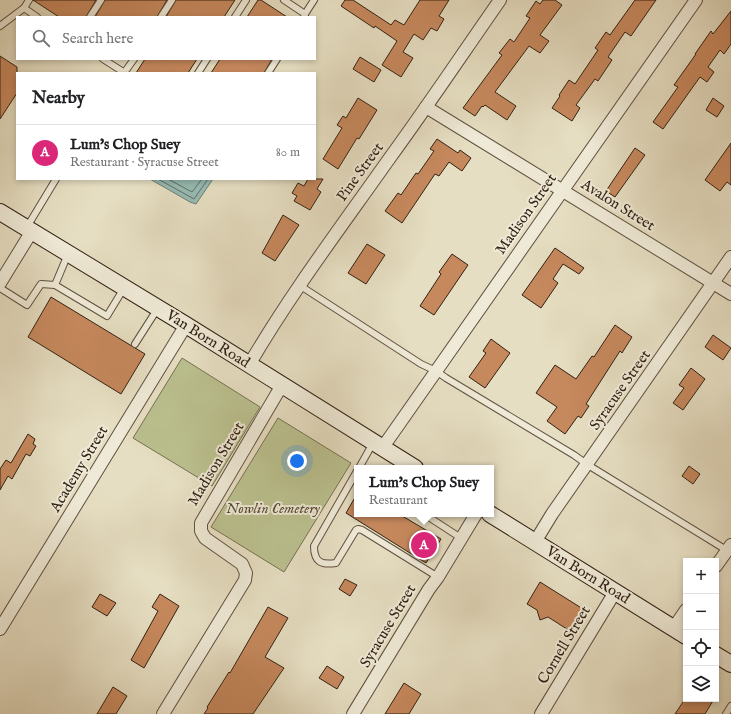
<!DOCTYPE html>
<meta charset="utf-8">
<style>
:root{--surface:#fff;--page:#f2f2f2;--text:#202124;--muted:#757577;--line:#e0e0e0;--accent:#db2777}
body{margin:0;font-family:"IM FELL English",serif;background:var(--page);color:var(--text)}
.controls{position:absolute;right:12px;bottom:12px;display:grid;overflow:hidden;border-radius:0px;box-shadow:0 2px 6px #0003}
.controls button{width:36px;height:36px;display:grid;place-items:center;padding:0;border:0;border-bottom:1px solid var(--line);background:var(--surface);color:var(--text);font:20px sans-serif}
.you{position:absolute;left:297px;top:461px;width:14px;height:14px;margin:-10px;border:3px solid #fff;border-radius:50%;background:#1a73e8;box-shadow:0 0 0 6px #1a73e833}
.badge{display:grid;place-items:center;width:26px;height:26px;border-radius:50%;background:var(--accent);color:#fff;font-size:13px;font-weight:700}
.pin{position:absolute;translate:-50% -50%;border:2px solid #fff;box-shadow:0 1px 4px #0006}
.popup{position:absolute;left:354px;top:465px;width:140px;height:52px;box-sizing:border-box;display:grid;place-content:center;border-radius:0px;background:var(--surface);filter:drop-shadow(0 1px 3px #0005);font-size:13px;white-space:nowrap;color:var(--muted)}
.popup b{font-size:15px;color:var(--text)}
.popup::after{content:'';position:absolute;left:50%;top:100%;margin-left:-8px;border:8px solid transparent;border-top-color:var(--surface)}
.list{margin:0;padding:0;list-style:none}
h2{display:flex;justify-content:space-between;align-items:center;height:52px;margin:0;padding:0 16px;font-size:17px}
h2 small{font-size:13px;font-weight:400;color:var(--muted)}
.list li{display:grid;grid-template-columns:26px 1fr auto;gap:12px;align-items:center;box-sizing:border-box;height:56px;padding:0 16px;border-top:1px solid var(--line)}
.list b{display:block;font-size:15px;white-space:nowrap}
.list p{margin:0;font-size:13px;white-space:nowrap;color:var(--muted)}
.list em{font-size:13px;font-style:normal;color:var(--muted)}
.icon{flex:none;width:22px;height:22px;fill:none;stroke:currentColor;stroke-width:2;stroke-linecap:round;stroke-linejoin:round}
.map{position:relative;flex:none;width:731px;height:714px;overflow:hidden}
.search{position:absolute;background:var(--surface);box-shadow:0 2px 6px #0003;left:16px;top:16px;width:300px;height:44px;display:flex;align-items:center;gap:10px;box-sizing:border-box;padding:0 14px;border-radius:0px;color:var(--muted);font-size:15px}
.panel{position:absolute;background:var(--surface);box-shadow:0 2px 6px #0003;left:16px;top:72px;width:300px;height:108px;border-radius:0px}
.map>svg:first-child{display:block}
</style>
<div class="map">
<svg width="731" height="714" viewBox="0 0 731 714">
<rect width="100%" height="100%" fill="#e6dec2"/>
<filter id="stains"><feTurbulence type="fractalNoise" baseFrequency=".005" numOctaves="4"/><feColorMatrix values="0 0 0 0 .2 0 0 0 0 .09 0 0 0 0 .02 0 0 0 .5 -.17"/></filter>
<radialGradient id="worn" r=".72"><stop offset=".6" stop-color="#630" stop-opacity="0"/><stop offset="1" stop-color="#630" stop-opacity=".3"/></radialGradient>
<g fill="#bbc08f" stroke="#767052">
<polygon points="182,358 260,407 212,486 133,438"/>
<polygon points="278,418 351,463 284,572 211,527"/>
</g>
<polygon fill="#96bcb4" stroke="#6e7e74" points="150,179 213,179 196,204 190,202"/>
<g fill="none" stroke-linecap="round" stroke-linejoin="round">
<g stroke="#646e64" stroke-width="1">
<polyline points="158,179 194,199 208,179"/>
<polyline points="168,179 192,192 202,179"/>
</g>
</g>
<g fill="#c6885d" stroke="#322114">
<polygon points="33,0 96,0 86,17 59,17"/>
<polygon points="105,0 167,0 157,17 95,17"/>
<polygon points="176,0 235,0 224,17 166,17"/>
<polygon points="258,0 261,0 287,17 247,17"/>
<polygon points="345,0 353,0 391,25 395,20 404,25 420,0 449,0 439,16 444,19 437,31 431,28 423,40 414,34 403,52 413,58 401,77 382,65 397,41 375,26 374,28 341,6"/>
<polygon points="543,0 555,0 562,5 540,35 549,41 540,53 529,46 495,92 516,106 507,120 485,105 483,107 482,106 475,116 463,108 502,55 499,53 510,39 514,42 530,18 526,16 536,1 540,4"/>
<polygon points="635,0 656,0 631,36 625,32 608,57 612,60 598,81 595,79 576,105 580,108 572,121 552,108 560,96 559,95 569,80 575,84 598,50 595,48 606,32 610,35"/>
<polygon points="731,11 731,44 724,54 720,50 708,67 714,72 707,82 700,77 663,129 653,122 678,87 674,85 696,54 695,54 711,31 713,34"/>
<polygon points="0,56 17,67 17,93 0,119"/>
<polygon points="360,57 381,70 374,82 353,69"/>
<polygon points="145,59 197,59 188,73 136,73"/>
<polygon points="220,59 272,59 264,73 211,73"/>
<polygon points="358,98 377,110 359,139 357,138 338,169 323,159 342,128 337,125 343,116 346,118"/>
<polygon points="713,98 724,106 717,117 706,110"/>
<polygon points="437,139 458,153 460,150 471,158 462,171 449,162 439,176 435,174 402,223 385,211 398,193 401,195 416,173 418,174 434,151 430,149"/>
<polygon points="731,143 731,185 727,182 720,191 705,180"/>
<polygon points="635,148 645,155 615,197 606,191"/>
<polygon points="308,179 323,179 317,189 321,192 310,210 294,201 297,196 292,193 298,183 304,186"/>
<polygon points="283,215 299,225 275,261 262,253"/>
<polygon points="367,244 385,255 366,284 348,273"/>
<polygon points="555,248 584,268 579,274 563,264 553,279 558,283 541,308 522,295"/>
<polygon points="452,254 468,265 434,315 420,306 441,274 439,272"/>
<polygon points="51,297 145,354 121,394 28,337"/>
<polygon points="615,325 632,337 622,353 620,351 586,404 589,406 581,418 578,416 565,434 547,421 557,407 536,393 555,365 576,379 592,356 594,357"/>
<polygon points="713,335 731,348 723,360 705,347"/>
<polygon points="491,339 510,353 485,388 469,377 486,353 483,351"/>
<polygon points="691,368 705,379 683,410 673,403 684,388 679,385"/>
<polygon points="28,434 35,439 33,444 36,446 30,456 26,454 12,479 8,476 0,490 0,469 6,460 11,463"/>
<polygon points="689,466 700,474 693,484 682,476"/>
<polygon points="357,494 357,514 399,514 441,539 426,563 346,513"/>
<polygon points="345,579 357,585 350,596 339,589"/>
<polygon points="540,582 583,609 570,631 548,617 540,620 537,610 527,604"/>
<polygon points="100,594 116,603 107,616 92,607"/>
<polygon points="160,594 179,606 144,668 131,660 158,611 152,607"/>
<polygon points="268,607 288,618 265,657 284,668 253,714 204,714 208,708 207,707 229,672 230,673"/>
<polygon points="327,666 344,677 337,689 319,678"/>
<polygon points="404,683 421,694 409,714 385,714"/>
<polygon points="113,687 127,696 116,714 97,714"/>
<polygon points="685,699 714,699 705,714 675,714"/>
</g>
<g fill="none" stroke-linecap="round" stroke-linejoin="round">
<g stroke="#5f5040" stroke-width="8">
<g id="lane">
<polyline points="29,0 24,8 37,17"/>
<polyline points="284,0 305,14 304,17"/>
<polyline points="305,14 314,0"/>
<polyline points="90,17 101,0"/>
<polyline points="161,17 172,0"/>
<polyline points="235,17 246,0"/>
<polyline points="0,26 24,8"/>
<polyline points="103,59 125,73"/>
<polyline points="124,73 134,59"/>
<polyline points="198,73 207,59"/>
<polyline points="268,73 277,59"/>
<polyline points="27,227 56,179"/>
<polyline points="68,254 55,285 107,316 124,288"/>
<polyline points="299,285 421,364 436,371 446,378 574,455 588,465 728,551"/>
<polyline points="0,288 27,305 41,284 55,285"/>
<polyline points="135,344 158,308"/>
<polyline points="359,468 373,443"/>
<path d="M357 471 314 546C314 563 322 565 336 563L356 530 358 529 362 530 438 577"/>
<polyline points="424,514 461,538"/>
<polyline points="726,714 731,706"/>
</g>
</g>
<g stroke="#5f5040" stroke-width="14">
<g id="street">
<polyline points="426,107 731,294"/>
<polyline points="0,283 32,231"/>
<path d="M249 365C291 293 341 227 389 159 427 107 463 53 500 0"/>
<polyline points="383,447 696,0"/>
<polyline points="535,542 552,514 731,257"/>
<polyline points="716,566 731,545"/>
<polyline points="0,629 186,325"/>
<polyline points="673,629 686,610"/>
<polyline points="163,714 245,580 246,573 242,564 205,538 201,531 201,523 282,385"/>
<polyline points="353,714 429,589 438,577 476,514"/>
<polyline points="541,714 615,592"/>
</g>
</g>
<g stroke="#322114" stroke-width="18">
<g id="secondary">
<polyline points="0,212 186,325 415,468"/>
<polyline points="490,514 686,636"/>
<polyline points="716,655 731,664"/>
</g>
</g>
<use href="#lane" stroke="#efead7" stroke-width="6"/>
<use href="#street" stroke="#efead7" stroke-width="12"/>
<use href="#secondary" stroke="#efead7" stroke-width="16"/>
</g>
<g text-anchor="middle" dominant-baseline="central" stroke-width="4" stroke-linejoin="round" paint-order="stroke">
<g font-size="15" fill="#322114" stroke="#efead7">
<text transform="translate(360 172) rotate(-54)">Pine Street</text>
<text transform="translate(618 205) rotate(32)">Avalon Street</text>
<text transform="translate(526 214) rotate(-55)">Madison Street</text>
<text transform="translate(208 339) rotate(32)">Van Born Road</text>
<text transform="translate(620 390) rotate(-55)">Syracuse Street</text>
<text transform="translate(216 464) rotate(-59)">Madison Street</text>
<text transform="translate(79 469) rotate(-59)">Academy Street</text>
<text transform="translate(588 575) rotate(32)">Van Born Road</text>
<text transform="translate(388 626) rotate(-59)">Syracuse Street</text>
<text transform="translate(564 645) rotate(-59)">Cornell Street</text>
</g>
<g font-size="15" font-style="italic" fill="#544933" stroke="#efead7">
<text x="273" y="508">Nowlin Cemetery</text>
</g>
</g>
<rect width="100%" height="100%" filter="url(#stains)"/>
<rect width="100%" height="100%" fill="url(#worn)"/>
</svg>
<div class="controls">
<button>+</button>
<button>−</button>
<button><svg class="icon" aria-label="locate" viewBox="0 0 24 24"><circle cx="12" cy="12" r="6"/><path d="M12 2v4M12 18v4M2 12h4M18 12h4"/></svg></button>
<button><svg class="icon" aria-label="layers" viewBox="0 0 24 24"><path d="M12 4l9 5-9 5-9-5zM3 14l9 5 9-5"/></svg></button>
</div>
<div class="you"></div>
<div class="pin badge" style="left:424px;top:545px">A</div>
<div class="popup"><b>Lum's Chop Suey</b>Restaurant</div>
<div class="search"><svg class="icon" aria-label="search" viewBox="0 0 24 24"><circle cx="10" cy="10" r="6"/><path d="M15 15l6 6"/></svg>Search here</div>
<section class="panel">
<h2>Nearby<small></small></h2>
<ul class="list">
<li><span class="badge">A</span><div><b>Lum's Chop Suey</b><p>Restaurant · Syracuse Street</p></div><em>80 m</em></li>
</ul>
</section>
</div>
